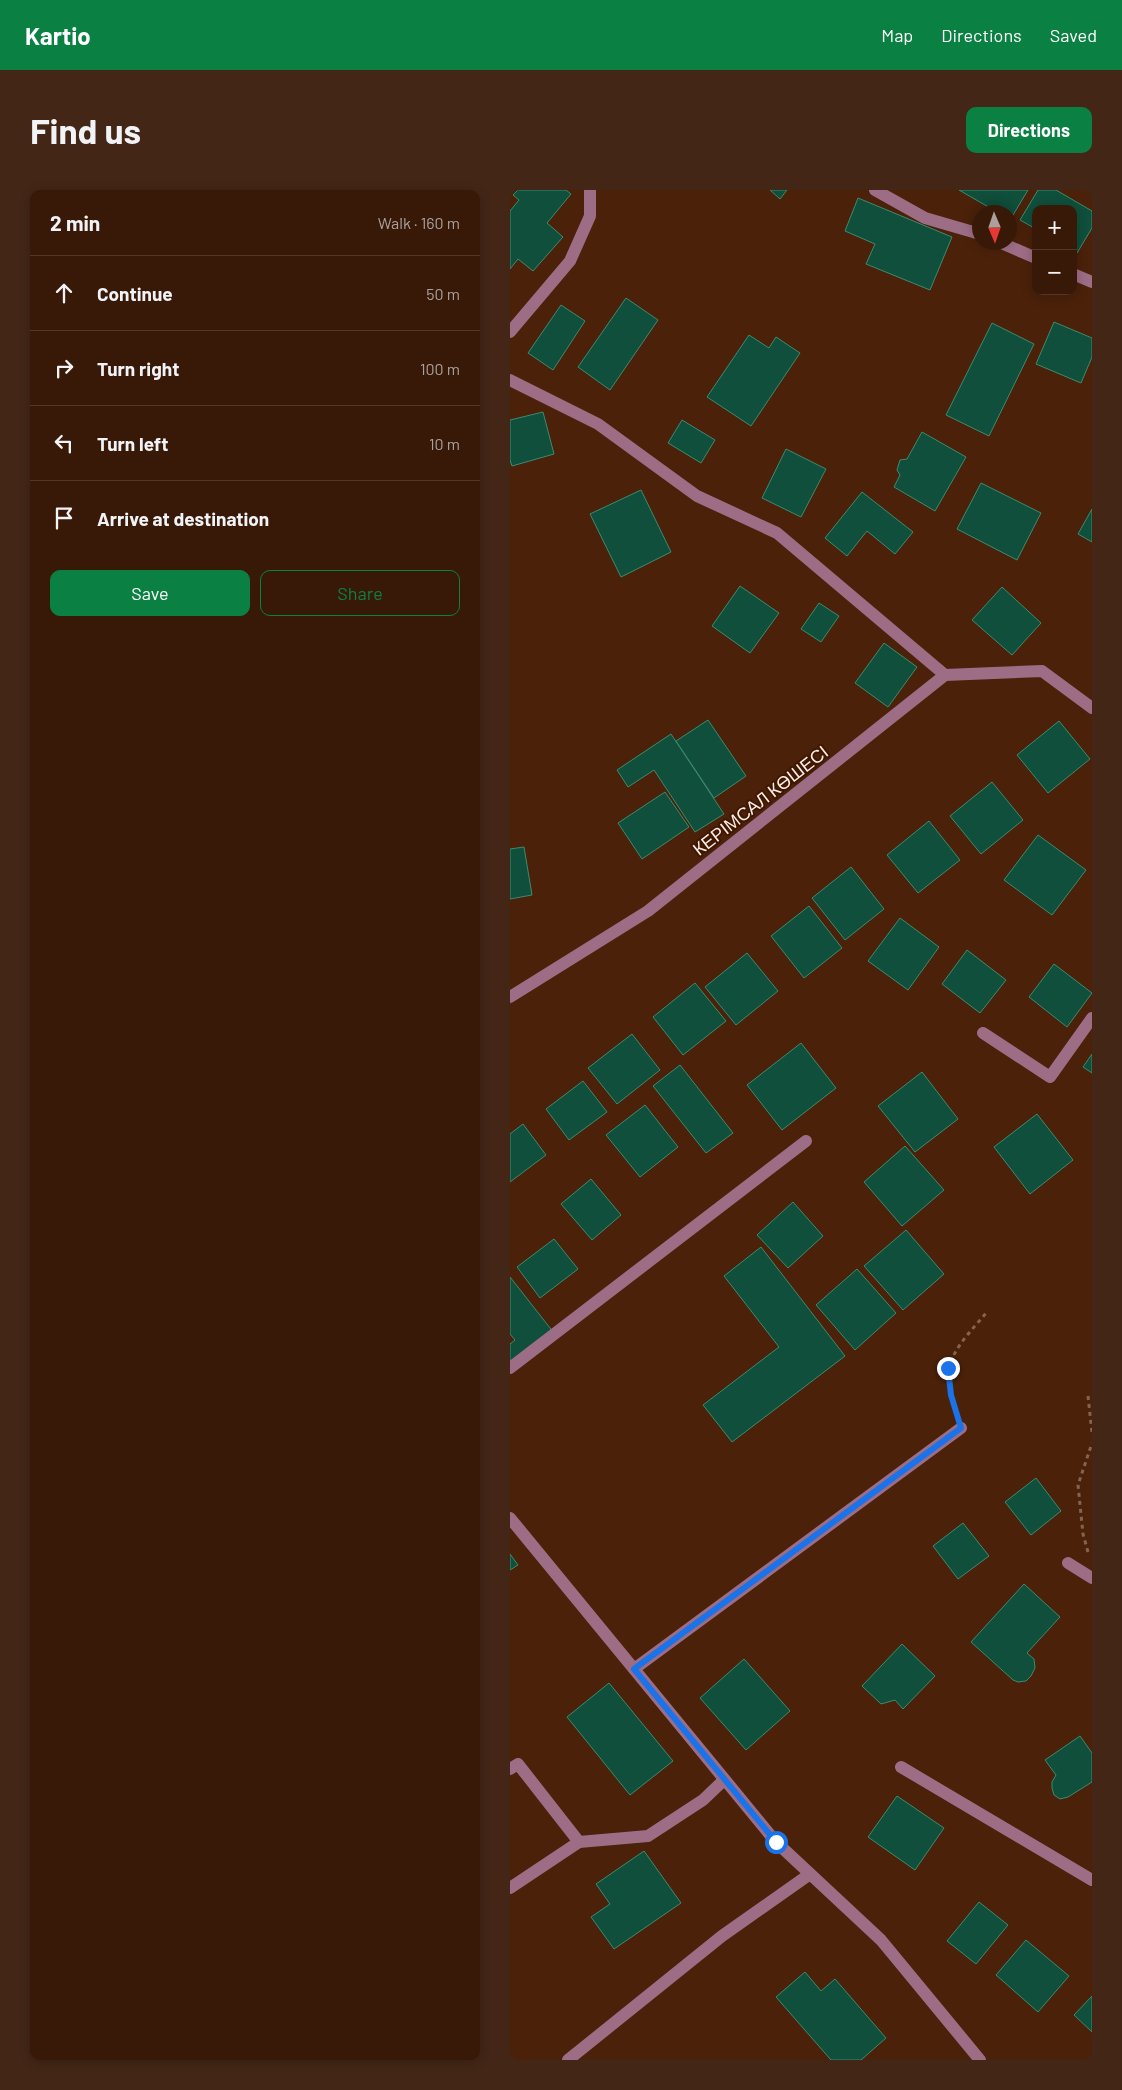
<!DOCTYPE html>
<meta charset="utf-8">
<style>
:root{--surface:#381908;--page:#432616;--text:#f1f3f6;--muted:#aba09c;--line:#523829;--accent:#0b8043}
body{margin:0;font-family:Barlow,sans-serif;background:var(--page);color:var(--text)}
.controls{position:absolute;right:15px;top:15px;display:grid;overflow:hidden;border-radius:10px;box-shadow:0 2px 12px #0003}
.controls button{width:45px;height:45px;display:grid;place-items:center;padding:0;border:0;border-bottom:1px solid var(--line);background:var(--surface);color:var(--text);font:25px sans-serif}
.compass{position:absolute;left:462px;top:15px;width:45px;height:45px;border-radius:50%;background:var(--surface);box-shadow:0 2px 12px #0003;rotate:178deg}
.stop{position:absolute;width:15px;height:15px;margin:-11px;border:4px solid #1a73e8;border-radius:50%;background:#fff}
.stop.end{background:#1a73e8;border-color:#fff;box-shadow:0 1px 5px #0008}
.list{margin:0;padding:0;list-style:none}
h2{display:flex;justify-content:space-between;align-items:center;height:65px;margin:0;padding:0 20px;font-size:21px}
h2 small{font-size:16px;font-weight:400;color:var(--muted)}
.list li{display:grid;grid-template-columns:32px 1fr auto;gap:15px;align-items:center;box-sizing:border-box;height:75px;padding:0 20px;border-top:1px solid var(--line)}
.list b{display:block;font-size:19px;white-space:nowrap}
.list em{font-size:16px;font-style:normal;color:var(--muted)}
.actions{display:flex;gap:10px;padding:15px 20px}
.actions a{flex:1;padding:11px 0;border:1px solid var(--accent);border-radius:10px;text-align:center;font-size:18px;color:var(--accent)}
.actions .main{background:var(--accent);color:#fff}
.icon{flex:none;width:28px;height:28px;fill:none;stroke:currentColor;stroke-width:2;stroke-linecap:round;stroke-linejoin:round}
.map{position:relative;flex:none;width:582px;height:1870px;overflow:hidden;border-radius:10px}
header{display:flex;align-items:center;gap:30px;box-sizing:border-box;height:70px;padding:0 25px;background:var(--accent);color:#fff}
header strong{font-size:24px}
nav{display:flex;gap:28px;margin-inline-start:auto;font-size:18px}
.intro{display:flex;align-items:center;justify-content:space-between;box-sizing:border-box;height:120px;padding:0 30px}
h1{margin:0;font-size:35px}
.button{padding:12px 22px;border-radius:10px;background:var(--accent);color:#fff;font-size:18px;font-weight:700}
main{display:flex;gap:30px;padding:0 30px}
aside{flex:1;background:var(--surface);border-radius:10px;box-shadow:0 2px 12px #0003}
.map>svg:first-child{display:block}
</style>
<header>
<strong>Kartio</strong>
<nav><a>Map</a><a>Directions</a><a>Saved</a></nav>
</header>
<div class="intro"><h1>Find us</h1><a class="button">Directions</a></div>
<main>
<aside>
<h2>2 min<small>Walk · 160 m</small></h2>
<ul class="list">
<li><svg class="icon" aria-label="ahead" viewBox="0 0 24 24"><path d="M12 20V5M6 11l6-6 6 6"/></svg><div><b>Continue</b></div><em>50 m</em></li>
<li><svg class="icon" aria-label="right" viewBox="0 0 24 24"><path d="M7 20v-9h11M14 6l5 5-5 5"/></svg><div><b>Turn right</b></div><em>100 m</em></li>
<li><svg class="icon" aria-label="left" viewBox="0 0 24 24"><path d="M17 20v-9H6M10 6l-5 5 5 5"/></svg><div><b>Turn left</b></div><em>10 m</em></li>
<li><svg class="icon" aria-label="arrive" viewBox="0 0 24 24"><path d="M6 21V4h12l-3 4 3 4H6"/></svg><div><b>Arrive at destination</b></div></li>
</ul>
<div class="actions"><a class="main">Save</a><a>Share</a></div>
</aside>
<div class="map">
<svg width="582" height="1870" viewBox="0 0 582 1870">
<rect width="100%" height="100%" fill="#4b210a"/>
<g fill="#0f4f3b" stroke="#3d8b6f">
<polygon points="8,0 56,0 61,4 37,33 53,47 23,81 8,69 0,79 0,21 9,10 3,5"/>
<polygon points="260,0 277,0 270,9"/>
<polygon points="449,0 518,0 500,30 500,22 487,22"/>
<polygon points="528,0 546,0 582,21 582,38 567,63 563,61 563,19 526,19 526,39 510,30"/>
<polygon points="348,8 442,47 420,100 356,74 365,54 335,41"/>
<polygon points="116,108 148,130 100,200 68,177"/>
<polygon points="51,115 75,131 43,180 18,163"/>
<polygon points="544,132 582,148 582,167 571,193 526,174"/>
<polygon points="482,133 524,154 479,246 436,225"/>
<polygon points="239,145 259,158 266,147 290,163 241,236 197,207"/>
<polygon points="33,222 44,264 2,276 0,270 0,230"/>
<polygon points="172,230 205,250 191,273 158,253"/>
<polygon points="412,242 456,267 425,321 384,297 390,285 387,280 390,270 397,269"/>
<polygon points="276,259 316,279 291,327 252,308"/>
<polygon points="471,293 531,323 507,370 447,339"/>
<polygon points="131,300 161,362 111,387 80,324"/>
<polygon points="352,302 403,342 385,364 357,341 337,366 315,348"/>
<polygon points="582,319 582,352 568,344"/>
<polygon points="230,396 269,423 240,463 202,436"/>
<polygon points="492,397 531,433 502,465 462,430"/>
<polygon points="309,413 329,426 311,452 291,439"/>
<polygon points="374,453 407,477 378,517 345,493"/>
<polygon points="198,530 236,586 204,608 166,551"/>
<polygon points="549,531 580,569 538,603 507,565"/>
<polygon points="161,544 214,624 185,642 144,580 118,597 107,580"/>
<polygon points="482,592 513,630 471,664 440,626"/>
<polygon points="155,602 179,637 132,669 108,633"/>
<polygon points="419,631 450,670 408,703 377,665"/>
<polygon points="528,645 576,680 542,725 494,690"/>
<polygon points="14,657 22,705 0,709 0,659"/>
<polygon points="341,677 374,719 335,750 302,708"/>
<polygon points="299,716 332,758 294,788 261,746"/>
<polygon points="390,728 429,757 398,800 358,771"/>
<polygon points="457,760 496,790 470,823 432,794"/>
<polygon points="237,763 268,801 226,835 195,797"/>
<polygon points="544,774 582,803 557,837 519,807"/>
<polygon points="185,793 216,831 173,865 143,827"/>
<polygon points="122,844 150,880 107,914 78,878"/>
<polygon points="291,853 326,898 272,940 237,895"/>
<polygon points="582,864 582,883 573,877"/>
<polygon points="170,875 223,943 196,963 143,896"/>
<polygon points="412,882 448,929 405,962 368,916"/>
<polygon points="73,891 97,922 59,950 36,919"/>
<polygon points="135,915 168,957 130,987 96,945"/>
<polygon points="527,924 563,970 520,1004 484,957"/>
<polygon points="13,934 36,965 0,992 0,944"/>
<polygon points="395,956 434,1000 392,1036 354,992"/>
<polygon points="81,989 111,1025 82,1050 51,1014"/>
<polygon points="283,1012 313,1046 278,1078 247,1045"/>
<polygon points="396,1040 434,1084 393,1120 354,1076"/>
<polygon points="44,1049 68,1079 30,1108 7,1077"/>
<polygon points="251,1057 335,1166 222,1252 193,1215 269,1157 214,1086"/>
<polygon points="347,1079 386,1123 345,1160 306,1115"/>
<polygon points="0,1087 44,1143 0,1178 0,1154 5,1150 0,1144"/>
<polygon points="526,1288 551,1321 521,1345 495,1312"/>
<polygon points="453,1333 479,1366 448,1389 423,1356"/>
<polygon points="0,1364 8,1375 0,1380"/>
<polygon points="514,1394 550,1427 517,1463 524,1469 525,1478 521,1486 516,1491 508,1492 503,1490 461,1452"/>
<polygon points="392,1454 425,1486 393,1519 385,1510 371,1514 352,1496"/>
<polygon points="234,1469 280,1521 236,1560 190,1508"/>
<polygon points="99,1493 163,1571 120,1605 57,1527"/>
<polygon points="570,1546 582,1563 582,1592 558,1607 550,1609 544,1605 542,1598 542,1592 546,1585 535,1570"/>
<polygon points="387,1606 434,1638 405,1680 358,1647"/>
<polygon points="134,1661 171,1713 104,1759 81,1727 100,1714 86,1694"/>
<polygon points="469,1712 498,1735 466,1774 437,1751"/>
<polygon points="516,1750 559,1786 528,1822 486,1785"/>
<polygon points="295,1782 311,1801 325,1789 376,1848 351,1870 321,1870 266,1807"/>
<polygon points="582,1806 582,1842 564,1825"/>
</g>
<g fill="none" stroke-linecap="round" stroke-linejoin="round">
<g stroke="#846351" stroke-width="3" stroke-dasharray="4 4" stroke-linecap="butt">
<polyline points="578,1206 582,1243"/>
<path d="M445 1219C442 1208 435 1189 439 1177 445 1156 463 1139 476 1123"/>
<polyline points="578,1362 573,1344 568,1295 582,1253"/>
</g>
<g stroke="#9d6d86" stroke-width="12">
<polyline points="365,0 415,28 470,44"/>
<polyline points="489,52 526,68"/>
<polyline points="563,84 582,92"/>
<polyline points="0,142 60,71 80,26 80,0"/>
<polyline points="0,190 88,234 187,306 267,343 435,485"/>
<polyline points="0,807 138,721 435,485 532,481 582,518"/>
<polyline points="473,843 540,887 582,828"/>
<polyline points="0,1178 296,951"/>
<polyline points="0,1328 266,1652 371,1750 470,1870"/>
<polyline points="558,1373 582,1388"/>
<polyline points="124,1479 451,1238"/>
<polyline points="391,1577 582,1690"/>
<polyline points="0,1579 8,1574 69,1652 138,1646 193,1610 214,1590"/>
<polyline points="0,1698 69,1652"/>
<polyline points="58,1870 212,1746 300,1684"/>
</g>
</g>
<g fill="none" stroke-linecap="round" stroke-linejoin="round">
<polyline stroke="#1a73e8" stroke-width="6" points="266,1652 124,1479 451,1238 441,1205 438,1178"/>
</g>
<g text-anchor="middle" dominant-baseline="central" stroke-width="4" stroke-linejoin="round" paint-order="stroke">
<g font-size="18" fill="#fbece6" stroke="#401701">
<text transform="translate(250 610) rotate(-38)">КЕРІМСАЛ КӨШЕСІ</text>
</g>
</g>
</svg>
<div class="controls">
<button>+</button>
<button>−</button>
</div>
<svg class="compass" viewBox="-18 -18 36 36"><path d="M0-13l5 13h-10z" fill="#e53935"/><path d="M0 13l5-13h-10z" fill="#aba09c"/></svg>
<div class="stop" style="left:266px;top:1652px"></div>
<div class="stop end" style="left:438px;top:1178px"></div>
</div>
</main>
